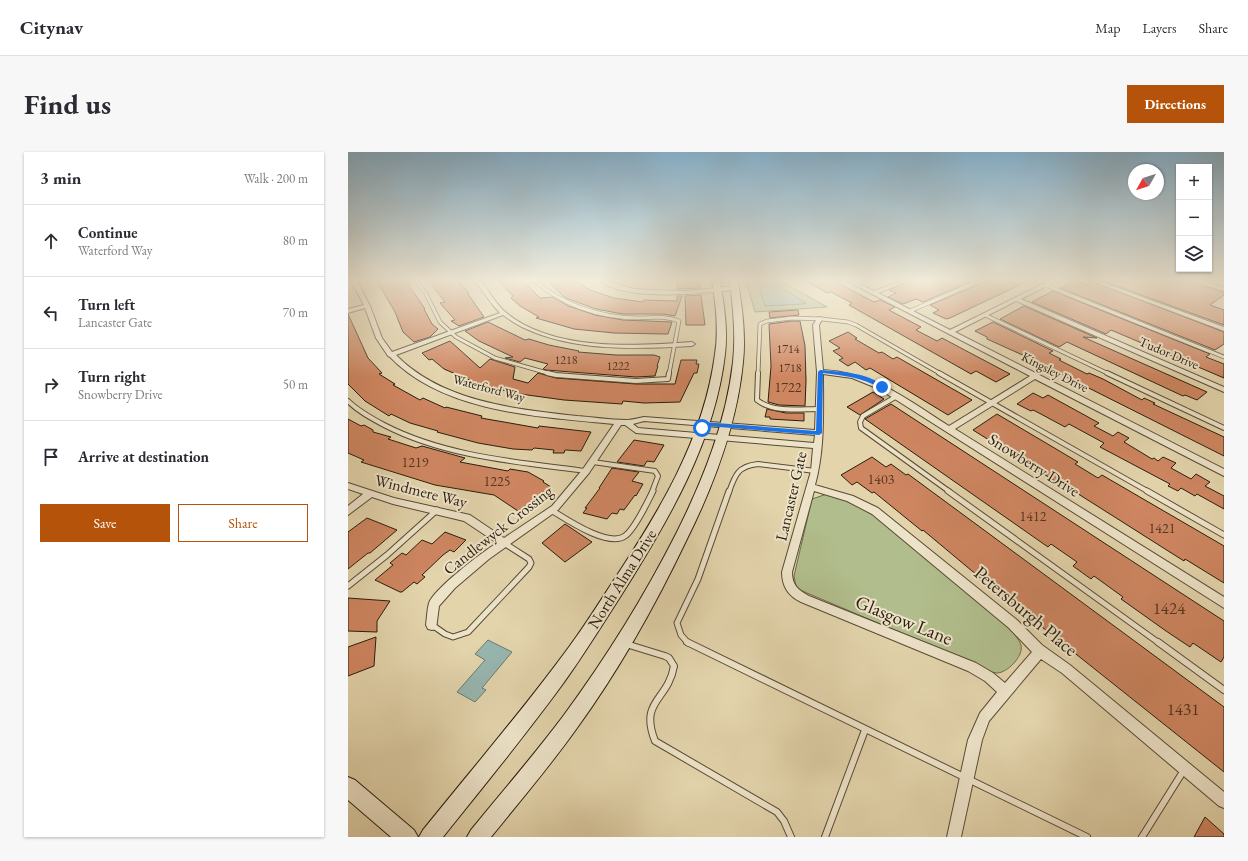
<!DOCTYPE html>
<meta charset="utf-8">
<style>
:root{--surface:#fff;--page:#f7f7f7;--text:#2b2b33;--muted:#7c7c81;--line:#e1e1e2;--accent:#b45309}
body{margin:0;font-family:"EB Garamond",serif;background:var(--page);color:var(--text)}
.controls{position:absolute;right:12px;top:12px;display:grid;overflow:hidden;border-radius:0px;box-shadow:0 1px 3px #0004}
.controls button{width:36px;height:36px;display:grid;place-items:center;padding:0;border:0;border-bottom:1px solid var(--line);background:var(--surface);color:var(--text);font:20px sans-serif}
.compass{position:absolute;left:780px;top:12px;width:36px;height:36px;border-radius:50%;background:var(--surface);box-shadow:0 1px 3px #0004;rotate:231deg}
.stop{position:absolute;width:12px;height:12px;margin:-9px;border:3px solid #1a73e8;border-radius:50%;background:#fff}
.stop.end{background:#1a73e8;border-color:#fff;box-shadow:0 1px 4px #0008}
.list{margin:0;padding:0;list-style:none}
h2{display:flex;justify-content:space-between;align-items:center;height:52px;margin:0;padding:0 16px;font-size:17px}
h2 small{font-size:13px;font-weight:400;color:var(--muted)}
.list li{display:grid;grid-template-columns:26px 1fr auto;gap:12px;align-items:center;box-sizing:border-box;height:72px;padding:0 16px;border-top:1px solid var(--line)}
.list b{display:block;font-size:15px;white-space:nowrap}
.list p{margin:0;font-size:13px;white-space:nowrap;color:var(--muted)}
.list em{font-size:13px;font-style:normal;color:var(--muted)}
.actions{display:flex;gap:8px;padding:12px 16px}
.actions a{flex:1;padding:9px 0;border:1px solid var(--accent);border-radius:0px;text-align:center;font-size:14px;color:var(--accent)}
.actions .main{background:var(--accent);color:#fff}
.icon{flex:none;width:22px;height:22px;fill:none;stroke:currentColor;stroke-width:2;stroke-linecap:round;stroke-linejoin:round}
.map{position:relative;flex:none;width:876px;height:685px;overflow:hidden;border-radius:0px}
header{display:flex;align-items:center;gap:24px;box-sizing:border-box;height:56px;padding:0 20px;background:var(--surface);border-bottom:1px solid var(--line)}
header strong{font-size:19px}
nav{display:flex;gap:22px;margin-inline-start:auto;font-size:14px}
.intro{display:flex;align-items:center;justify-content:space-between;box-sizing:border-box;height:96px;padding:0 24px}
h1{margin:0;font-size:28px}
.button{padding:10px 18px;border-radius:0px;background:var(--accent);color:#fff;font-size:14px;font-weight:700}
main{display:flex;gap:24px;padding:0 24px}
aside{flex:1;background:var(--surface);border-radius:0px;box-shadow:0 1px 3px #0004}
.map>svg:first-child{display:block}
</style>
<header>
<strong>Citynav</strong>
<nav><a>Map</a><a>Layers</a><a>Share</a></nav>
</header>
<div class="intro"><h1>Find us</h1><a class="button">Directions</a></div>
<main>
<aside>
<h2>3 min<small>Walk · 200 m</small></h2>
<ul class="list">
<li><svg class="icon" aria-label="ahead" viewBox="0 0 24 24"><path d="M12 20V5M6 11l6-6 6 6"/></svg><div><b>Continue</b><p>Waterford Way</p></div><em>80 m</em></li>
<li><svg class="icon" aria-label="left" viewBox="0 0 24 24"><path d="M17 20v-9H6M10 6l-5 5 5 5"/></svg><div><b>Turn left</b><p>Lancaster Gate</p></div><em>70 m</em></li>
<li><svg class="icon" aria-label="right" viewBox="0 0 24 24"><path d="M7 20v-9h11M14 6l5 5-5 5"/></svg><div><b>Turn right</b><p>Snowberry Drive</p></div><em>50 m</em></li>
<li><svg class="icon" aria-label="arrive" viewBox="0 0 24 24"><path d="M6 21V4h12l-3 4 3 4H6"/></svg><div><b>Arrive at destination</b></div></li>
</ul>
<div class="actions"><a class="main">Save</a><a>Share</a></div>
</aside>
<div class="map">
<svg width="876" height="685" viewBox="0 0 876 685">
<rect width="100%" height="100%" fill="#e3d4ac"/>
<filter id="stains"><feTurbulence type="fractalNoise" baseFrequency=".005" numOctaves="4"/><feColorMatrix values="0 0 0 0 .2 0 0 0 0 .09 0 0 0 0 .02 0 0 0 .5 -.17"/></filter>
<radialGradient id="worn" r=".72"><stop offset=".6" stop-color="#630" stop-opacity="0"/><stop offset="1" stop-color="#630" stop-opacity=".3"/></radialGradient>
<g fill="#b1bd8c" stroke="#6e6d4c">
<polygon points="398,129 433,129 479,155 407,160"/>
<path d="M479 342 495 347 517 356 660 475C665 481 671 487 673 493 676 504 659 521 649 521 641 520 635 517 629 513L452 438 448 434 446 424 464 347Z"/>
</g>
<g fill="#97b7b1" stroke="#6b796f">
<polygon points="409,129 421,129 458,151 455,152 417,154"/>
<polygon points="140,488 164,500 134,536 138,538 127,550 109,540 137,508 127,502"/>
</g>
<g fill="#ce8661" stroke="#2a1d0c">
<polygon points="29,129 58,129 77,157 76,157 84,172 90,177 82,185 66,190 55,180 47,160"/>
<polygon points="81,129 110,129 121,141 120,142 136,165 111,174 103,169 107,168 92,151 97,150"/>
<polygon points="150,129 175,129 192,146 205,145 220,154 247,163 275,168 324,170 320,182 316,182 266,181 226,177 188,166 191,165 172,154 163,146 165,144"/>
<polygon points="200,129 227,129 242,138 266,146 295,150 296,148 329,149 329,144 334,144 327,164 315,162 275,162 248,157 223,148 216,145"/>
<polygon points="329,129 352,129 352,136 329,137"/>
<polygon points="458,129 486,129 526,150 532,148 547,155 541,158 573,175 568,178 589,189 594,186 662,222 648,230 628,219 623,222 501,153 504,151 483,140 479,141"/>
<polygon points="561,129 624,129 575,150 568,147 555,152 540,145 548,141 541,138"/>
<polygon points="634,129 680,129 602,166 598,167 585,161 591,158 582,153 632,132"/>
<polygon points="726,129 740,133 741,129 743,129 876,180 876,192 867,198 712,136"/>
<polygon points="755,129 841,129 876,140 876,143 862,153 876,158 876,173"/>
<polygon points="705,139 862,202 858,205 876,212 876,226 763,178 758,182 684,150"/>
<polygon points="353,143 357,173 338,173 337,144"/>
<polygon points="676,154 749,186 735,185 859,240 849,248 837,243 835,244 719,190 711,195 652,167"/>
<polygon points="450,158 451,163 422,166 421,160"/>
<polygon points="0,162 20,206 34,221 31,222 47,232 45,233 72,248 75,246 97,256 98,255 134,264 133,266 190,276 191,274 243,280 233,299 217,298 216,301 205,301 206,298 186,296 184,298 165,297 130,291 89,280 90,279 62,271 43,262 41,264 17,249 0,232"/>
<polygon points="444,169 452,169 457,194 458,229 457,254 431,253 420,250 423,214 421,172"/>
<polygon points="140,170 177,188 181,187 201,193 231,199 230,200 268,203 306,203 312,205 309,214 310,214 307,224 288,225 198,218 195,217 200,212 177,206 172,210 157,206 165,205 131,189 117,179"/>
<polygon points="645,170 705,199 701,201 713,207 711,208 739,222 741,221 755,227 794,248 796,246 807,251 805,252 876,285 876,304 679,205 639,187 639,185 627,179"/>
<polygon points="500,180 509,186 507,187 531,201 534,200 545,207 549,205 624,248 600,263 522,216 518,218 507,210 500,214 491,208 495,206 485,199 492,196 481,189"/>
<polygon points="102,189 132,216 142,207 167,215 165,227 180,231 190,221 208,226 288,232 327,232 333,208 349,208 348,212 351,212 349,221 346,221 332,250 296,251 275,249 274,252 216,248 165,241 126,230 96,217 84,207 81,208 74,201"/>
<polygon points="525,240 536,247 512,263 499,255"/>
<polygon points="685,241 695,246 700,243 751,271 746,274 765,284 770,280 781,286 776,290 804,307 806,306 810,309 815,305 828,311 823,316 843,327 848,322 862,330 857,334 876,344 876,357 849,342 847,344 833,336 830,339 820,334 822,332 752,295 756,291 721,272 717,275 691,261 685,258 683,259 669,252"/>
<polygon points="543,252 876,469 876,505 873,510 845,491 842,495 818,479 773,447 775,445 746,424 743,427 725,414 729,410 703,392 700,395 517,267"/>
<polygon points="419,257 438,261 456,261 456,269 422,267 422,265 417,265"/>
<polygon points="649,262 730,310 727,312 750,326 754,323 876,394 876,431 837,407 836,409 724,338 723,339 625,278"/>
<polygon points="0,267 13,274 16,273 25,278 25,280 43,285 40,287 68,296 74,294 117,306 112,310 160,319 162,317 180,320 196,329 195,330 203,335 201,336 203,338 190,348 187,348 189,349 173,361 146,343 87,333 13,310 16,308 0,301"/>
<polygon points="286,288 316,293 306,310 299,309 296,314 269,310"/>
<polygon points="524,305 538,315 543,312 558,323 560,322 876,555 876,620 630,424 575,378 574,379 526,340 524,341 509,330 504,333 493,323"/>
<polygon points="264,316 291,320 284,329 295,332 288,344 287,343 276,358 272,357 269,362 264,361 259,367 235,361 239,356 237,356 252,336 251,336"/>
<polygon points="19,366 49,378 22,401 20,401 0,417 0,380"/>
<polygon points="217,372 244,390 217,410 194,391"/>
<polygon points="97,380 118,388 106,400 102,398 95,403 74,423 77,425 69,432 66,430 54,440 52,440 27,428 45,413 42,411 54,401 58,403 74,388 84,392"/>
<polygon points="0,446 42,449 29,469 29,480 0,479"/>
<polygon points="28,485 26,514 0,524 0,495"/>
<polygon points="857,665 876,682 876,685 846,685"/>
</g>
<g fill="none" stroke-linecap="round" stroke-linejoin="round">
<g stroke="#584b34" stroke-width="4.5">
<g id="service-far3">
<polyline points="68,129 78,142 92,170 108,185 147,206 203,222"/>
<path d="M187 129C215 153 251 165 289 166 303 166 317 163 331 169L321 222"/>
<polyline points="697,133 876,205"/>
<polyline points="562,159 631,129"/>
<polyline points="637,163 761,222"/>
<polyline points="410,222 412,172 419,169 444,166 474,167 500,170 508,173 593,222"/>
</g>
</g>
<g stroke="#584b34" stroke-width="6">
<g id="service-far2">
<polyline points="199,221 208,223 288,229 320,227 321,221"/>
<path d="M410 221 409 248C425 261 451 257 471 257"/>
<polyline points="591,221 801,340"/>
<polyline points="759,221 876,276"/>
<polyline points="549,244 515,264 512,270 513,276 602,340"/>
<path d="M0 249C10 259 23 266 36 273 98 305 170 310 238 319"/>
<polyline points="245,310 307,319 310,324 304,340"/>
<path d="M381 340C387 323 390 314 410 312L467 319"/>
</g>
</g>
<g stroke="#584b34" stroke-width="7">
<g id="service-far1">
<polyline points="600,339 811,491"/>
<polyline points="799,339 876,383"/>
<path d="M203 358C218 367 260 396 277 384 287 377 299 351 305 339"/>
<polyline points="0,434 39,403 89,358"/>
<polyline points="84,473 97,482 105,485 120,480 181,415 183,411 181,407 156,391"/>
<polyline points="340,491 333,483 329,471 350,427 381,339"/>
</g>
</g>
<g stroke="#584b34" stroke-width="8">
<g id="service">
<polyline points="339,490 739,685"/>
<polyline points="810,490 876,538"/>
<path d="M278 492 317 504 321 506 326 514C320 549 291 548 307 589L429 660 436 669 443 685"/>
<polyline points="477,685 517,578"/>
<polyline points="794,685 836,618"/>
</g>
</g>
<g stroke="#584b34" stroke-width="2">
<g id="minor">
<path d="M3 129H9L22 154 34 186 44 200 152 161 144 152 127 129H133C140 138 146 149 155 158 202 200 286 194 344 190L347 192 344 194C288 197 228 200 176 176 169 173 162 168 155 163L48 203C94 250 167 257 229 264 245 265 262 268 278 268 284 268 290 266 296 265L467 278 469 220 465 173 470 165 475 166 471 173 475 218C528 221 558 247 601 274L682 224 499 129H506L526 139 553 129H560L530 141 602 178 701 129H708L673 147 876 235V240L668 149 607 180 876 317V324L687 227 607 277 876 445V456L531 237 504 226 475 222C475 259 477 297 467 333L505 344 530 356 669 468 694 493 722 513 876 640V656L871 654 714 521 693 507 641 569 634 588 613 685H599L620 588 632 561 649 540 637 529 620 519 453 450C440 444 434 434 434 420L463 319 465 296 288 281 277 273H273L241 321 210 358 141 407 107 436 91 454 88 477 84 478 80 477 78 473C79 466 79 458 81 451 86 437 134 400 149 391L116 369 45 352 24 345 0 363V354L15 342 0 337V331L46 346 122 363 156 386 204 354 235 317 266 272C193 265 96 261 42 205L40 204 28 186 17 156 0 161V157L16 153ZM296 269 467 283 466 291 290 276 285 272ZM466 339 499 349 524 362 661 476 684 500 657 531 645 521 628 511 461 444C450 438 444 433 444 420Z"/>
<path d="M252 129H259L286 137 303 138 338 139 388 134 391 136 388 138C354 141 280 150 252 129Z"/>
<polygon points="744,129 751,129 876,175 876,179"/>
<polygon points="862,129 876,130 876,134 863,130"/>
</g>
</g>
<g stroke="#2a1d0c" stroke-width="2">
<g id="secondary">
<path d="M364 129H372C376 153 380 178 377 202 367 290 320 369 274 442 254 473 235 504 214 533 176 585 135 635 95 685H71L75 678C124 617 175 558 221 495 236 475 249 454 262 434 309 363 356 288 367 202 371 178 368 153 364 129Z"/>
<path d="M382 129H390C394 156 398 183 395 210 389 273 366 333 338 389 307 454 271 518 229 576 202 614 172 649 143 685H119L123 678C154 640 186 603 216 563 258 506 296 445 328 382 355 328 378 271 385 210 388 183 385 156 382 129Z"/>
<polygon points="0,625 7,628 66,678 70,685 43,685 0,648"/>
</g>
</g>
<use href="#service-far3" stroke="#ede3c9" stroke-width="3"/>
<use href="#service-far2" stroke="#ede3c9" stroke-width="4"/>
<use href="#service-far1" stroke="#ede3c9" stroke-width="5"/>
<use href="#service" stroke="#ede3c9" stroke-width="6"/>
<use href="#minor" fill="#ede3c9" fill-rule="evenodd"/>
<use href="#secondary" fill="#ede3c9" fill-rule="evenodd"/>
</g>
<linearGradient id="sky" x2="0" y2="1"><stop stop-color="#87b5d2"/><stop offset="0.57" stop-color="#f2ecda"/><stop offset="1" stop-color="#f2ecda" stop-opacity="0"/></linearGradient>
<rect width="876" height="225" fill="url(#sky)"/>
<path fill="#1a73e8" d="M472 218C494 220 519 220 537 235L532 236C513 225 497 224 475 221L474 281 471 283 358 274 356 278 351 276 354 270H356L468 279 470 220Z"/>
<g text-anchor="middle" dominant-baseline="central" stroke-width="4" stroke-linejoin="round" paint-order="stroke">
<g font-size="12" fill="#533721">
<text x="440" y="197">1714</text>
<text x="218" y="208">1218</text>
<text x="270" y="214">1222</text>
<text x="442" y="216">1718</text>
</g>
<g font-size="13" fill="#2a1d0c" stroke="#ede3c9">
<text transform="translate(821 201) rotate(23)">Tudor Drive</text>
<text transform="translate(707 220) rotate(27)">Kingsley Drive</text>
<text transform="translate(141 236) rotate(15)">Waterford Way</text>
</g>
<g font-size="14" fill="#533721">
<text x="440" y="235">1722</text>
<text x="67" y="310">1219</text>
<text x="533" y="327">1403</text>
<text x="149" y="329">1225</text>
<text x="685" y="364">1412</text>
<text x="814" y="376">1421</text>
</g>
<g font-size="16" fill="#2a1d0c" stroke="#ede3c9">
<text transform="translate(686 313) rotate(32)">Snowberry Drive</text>
<text transform="translate(73 339) rotate(14)">Windmere Way</text>
<text transform="translate(443 344) rotate(-77)">Lancaster Gate</text>
<text transform="translate(150 378) rotate(-38)">Candlewyck Crossing</text>
<text transform="translate(274 427) rotate(-58)">North Alma Drive</text>
</g>
<g font-size="17" fill="#533721">
<text x="821" y="456">1424</text>
<text x="835" y="557">1431</text>
</g>
<g font-size="19" fill="#2a1d0c" stroke="#ede3c9">
<text transform="translate(678 459) rotate(40)">Petersburgh Place</text>
<text transform="translate(556 468) rotate(22)">Glasgow Lane</text>
</g>
</g>
<rect width="100%" height="100%" filter="url(#stains)"/>
<rect width="100%" height="100%" fill="url(#worn)"/>
</svg>
<div class="controls">
<button>+</button>
<button>−</button>
<button><svg class="icon" aria-label="layers" viewBox="0 0 24 24"><path d="M12 4l9 5-9 5-9-5zM3 14l9 5 9-5"/></svg></button>
</div>
<svg class="compass" viewBox="-18 -18 36 36"><path d="M0-13l5 13h-10z" fill="#e53935"/><path d="M0 13l5-13h-10z" fill="#7c7c81"/></svg>
<div class="stop" style="left:354px;top:276px"></div>
<div class="stop end" style="left:534px;top:235px"></div>
</div>
</main>
